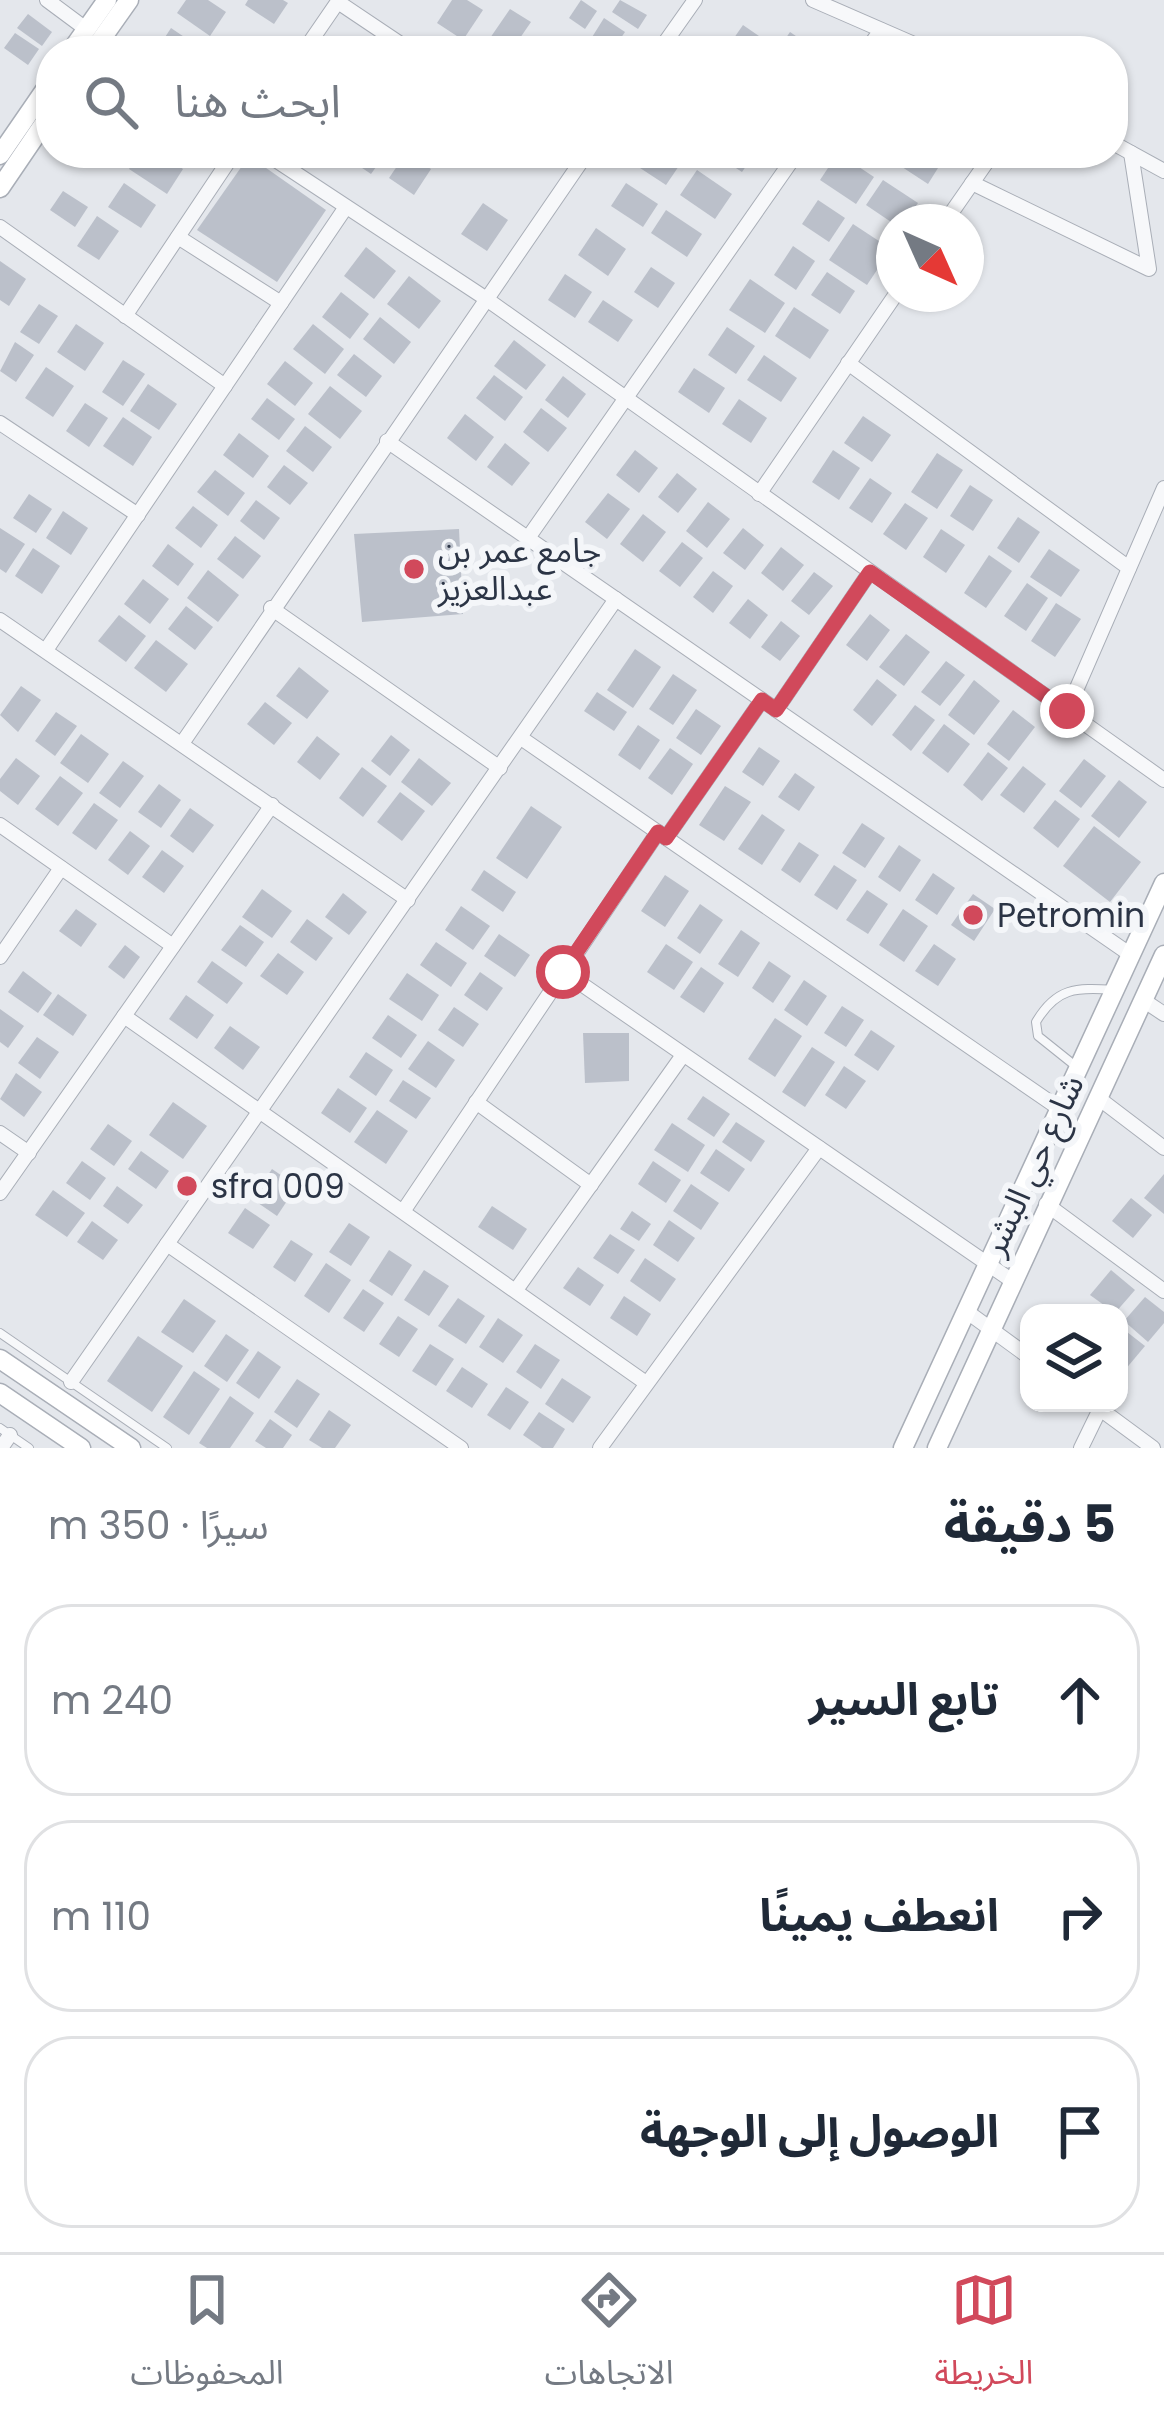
<!DOCTYPE html>
<html lang="ar">
<meta charset="utf-8">
<style>
:root{--surface:#fff;--page:#f6f6f7;--text:#1f2937;--muted:#747a83;--line:#e0e1e3;--accent:#d1495b}
body{margin:0;font-family:Poppins,"Noto Sans Arabic",sans-serif;background:var(--page);color:var(--text);direction:rtl}
.controls{position:absolute;right:36px;bottom:36px;display:grid;overflow:hidden;border-radius:24px;box-shadow:0 3px 9px #0004}
.controls button{width:108px;height:108px;display:grid;place-items:center;padding:0;border:0;border-bottom:3px solid var(--line);background:var(--surface);color:var(--text);font:60px sans-serif}
.compass{position:absolute;left:876px;top:204px;width:108px;height:108px;border-radius:50%;background:var(--surface);box-shadow:0 3px 9px #0004;rotate:135deg}
.stop{position:absolute;width:36px;height:36px;margin:-27px;border:9px solid #d1495b;border-radius:50%;background:#fff}
.stop.end{background:#d1495b;border-color:#fff;box-shadow:0 3px 12px #0008}
.list{margin:0;padding:0;list-style:none}
h2{display:flex;justify-content:space-between;align-items:center;height:156px;margin:0;padding:0 48px;font-size:51px}
h2 small{font-size:39px;font-weight:400;color:var(--muted)}
.list li{display:grid;grid-template-columns:78px 1fr auto;gap:36px;align-items:center;box-sizing:border-box;height:192px;margin:0 24px 24px;padding:0 24px;border:3px solid var(--line);border-radius:48px}
.list b{display:block;font-size:45px;white-space:nowrap}
.list em{font-size:39px;font-style:normal;color:var(--muted)}
.icon{flex:none;width:66px;height:66px;fill:none;stroke:currentColor;stroke-width:2;stroke-linecap:round;stroke-linejoin:round}
.map{position:relative;flex:none;width:1164px;height:1448px;overflow:hidden;direction:ltr}
.search{position:absolute;background:var(--surface);box-shadow:0 3px 9px #0004;left:36px;right:36px;top:36px;height:132px;display:flex;align-items:center;gap:30px;box-sizing:border-box;padding:0 42px;border-radius:48px;color:var(--muted);font-size:45px}
.sheet{height:804px;background:var(--surface)}
nav{display:flex;justify-content:space-around;align-items:center;box-sizing:border-box;height:168px;border-top:3px solid var(--line);background:var(--surface);font-size:33px;color:var(--muted)}
nav a{display:grid;justify-items:center;gap:6px}
nav .on{color:var(--accent)}
.map>svg:first-child{display:block}
</style>
<div class="map">
<svg width="1164" height="1448" viewBox="0 0 1164 1448">
<rect width="100%" height="100%" fill="#e4e7ec"/>
<g fill="#bbc0ca">
<polygon points="186,0 208,0 226,12 210,36 177,13"/>
<polygon points="248,0 283,0 288,3 274,24 245,5"/>
<polygon points="452,0 467,0 483,10 463,40 437,23"/>
<polygon points="581,0 597,11 585,29 569,18"/>
<polygon points="620,0 647,15 638,29 612,12"/>
<polygon points="510,9 531,22 511,51 503,51 488,41"/>
<polygon points="28,14 52,32 42,46 17,28"/>
<polygon points="604,18 625,32 612,51 589,42"/>
<polygon points="743,25 769,43 764,51 727,48"/>
<polygon points="171,28 199,47 196,51 158,48"/>
<polygon points="790,32 818,51 777,51"/>
<polygon points="15,33 39,49 28,65 4,48"/>
<polygon points="139,153 160,153 183,169 167,194 129,169"/>
<polygon points="340,153 386,153 371,174"/>
<polygon points="406,153 431,169 414,195 389,178"/>
<polygon points="646,153 673,153 683,160 666,185 637,166"/>
<polygon points="713,153 755,153 742,172"/>
<polygon points="838,153 874,177 856,204 820,180"/>
<polygon points="907,153 933,153 943,160 928,184 899,165"/>
<polygon points="249,156 326,210 277,282 197,230"/>
<polygon points="697,170 732,194 715,219 680,195"/>
<polygon points="883,180 918,203 905,222 894,224 866,205"/>
<polygon points="124,183 156,205 141,228 108,207"/>
<polygon points="626,183 658,204 643,227 611,206"/>
<polygon points="63,191 88,207 75,227 50,210"/>
<polygon points="818,200 845,218 829,242 802,224"/>
<polygon points="483,203 508,220 487,251 461,234"/>
<polygon points="666,210 702,234 687,257 651,233"/>
<polygon points="97,216 119,231 99,260 77,246"/>
<polygon points="853,224 891,249 867,285 829,260"/>
<polygon points="596,228 626,249 608,276 578,255"/>
<polygon points="793,246 815,261 796,290 774,275"/>
<polygon points="366,247 396,271 374,299 344,276"/>
<polygon points="0,261 26,279 9,306 0,300"/>
<polygon points="651,267 675,283 658,308 634,292"/>
<polygon points="827,272 855,291 840,314 811,295"/>
<polygon points="565,274 592,292 575,318 548,300"/>
<polygon points="409,276 441,301 419,329 387,304"/>
<polygon points="750,279 785,303 765,333 729,310"/>
<polygon points="341,292 369,314 350,339 322,317"/>
<polygon points="603,300 633,320 618,342 588,322"/>
<polygon points="39,304 58,316 39,344 20,332"/>
<polygon points="794,307 829,330 810,359 775,336"/>
<polygon points="380,317 411,342 394,364 363,339"/>
<polygon points="76,324 104,343 85,371 57,352"/>
<polygon points="313,324 344,349 325,374 293,349"/>
<polygon points="727,327 755,346 736,374 708,355"/>
<polygon points="514,340 546,365 526,390 494,366"/>
<polygon points="15,342 34,355 16,382 0,371"/>
<polygon points="354,354 382,376 366,397 337,375"/>
<polygon points="764,355 797,378 781,402 747,380"/>
<polygon points="123,360 145,374 123,406 102,392"/>
<polygon points="285,361 313,383 295,406 267,384"/>
<polygon points="46,367 74,386 53,417 25,398"/>
<polygon points="694,368 725,388 709,413 678,392"/>
<polygon points="494,375 523,397 505,421 476,398"/>
<polygon points="563,376 586,394 568,418 545,400"/>
<polygon points="148,384 177,404 159,430 130,411"/>
<polygon points="330,386 362,411 340,439 308,414"/>
<polygon points="267,398 295,419 279,440 251,419"/>
<polygon points="739,399 767,418 751,443 722,424"/>
<polygon points="85,403 108,418 89,447 66,431"/>
<polygon points="541,408 567,428 548,452 523,432"/>
<polygon points="465,414 494,437 476,461 447,438"/>
<polygon points="863,416 891,435 872,462 844,443"/>
<polygon points="123,417 152,437 133,466 103,446"/>
<polygon points="305,426 332,447 313,472 286,451"/>
<polygon points="239,433 269,456 253,478 223,455"/>
<polygon points="505,443 530,463 512,486 487,467"/>
<polygon points="635,450 658,468 639,493 616,475"/>
<polygon points="833,450 860,468 839,500 812,482"/>
<polygon points="937,453 963,470 937,509 911,492"/>
<polygon points="284,465 308,483 290,505 267,487"/>
<polygon points="215,470 245,493 228,516 197,492"/>
<polygon points="677,473 697,489 678,513 658,497"/>
<polygon points="870,478 892,493 872,523 849,508"/>
<polygon points="970,485 993,500 973,531 950,516"/>
<polygon points="608,493 630,509 607,539 585,522"/>
<polygon points="29,494 52,509 36,533 13,518"/>
<polygon points="256,500 280,518 264,540 240,521"/>
<polygon points="708,502 730,519 707,548 686,531"/>
<polygon points="905,503 928,518 906,550 883,534"/>
<polygon points="193,506 218,525 201,548 175,528"/>
<polygon points="63,511 88,528 71,555 46,538"/>
<polygon points="643,514 666,532 643,562 620,544"/>
<polygon points="1018,517 1040,532 1019,563 997,548"/>
<polygon points="0,528 25,544 6,573 0,569"/>
<polygon points="743,528 764,545 745,570 723,553"/>
<polygon points="459,529 463,614 362,622 354,534"/>
<polygon points="941,529 965,545 946,573 923,557"/>
<polygon points="235,536 261,556 243,579 217,559"/>
<polygon points="682,542 703,558 680,587 659,571"/>
<polygon points="168,544 194,564 178,586 152,566"/>
<polygon points="781,547 804,565 783,591 761,573"/>
<polygon points="33,548 60,566 42,594 15,576"/>
<polygon points="1049,549 1080,570 1061,597 1030,577"/>
<polygon points="989,555 1012,571 986,608 964,593"/>
<polygon points="208,570 239,595 218,622 187,598"/>
<polygon points="713,571 733,586 713,613 693,597"/>
<polygon points="814,572 833,586 809,615 791,601"/>
<polygon points="143,579 169,599 150,624 124,604"/>
<polygon points="1027,583 1048,598 1026,631 1004,616"/>
<polygon points="748,599 768,615 750,639 729,623"/>
<polygon points="1056,603 1081,619 1055,657 1031,641"/>
<polygon points="186,606 213,627 195,650 168,629"/>
<polygon points="870,614 890,630 867,661 846,645"/>
<polygon points="119,615 146,636 126,662 98,641"/>
<polygon points="781,621 800,636 780,661 761,647"/>
<polygon points="906,634 930,652 904,686 879,667"/>
<polygon points="156,640 188,664 166,692 134,668"/>
<polygon points="635,649 661,667 633,708 607,690"/>
<polygon points="946,661 965,675 940,706 921,692"/>
<polygon points="299,667 329,691 307,719 276,696"/>
<polygon points="673,674 697,690 673,725 649,709"/>
<polygon points="877,679 897,695 872,726 853,710"/>
<polygon points="974,680 1000,701 974,735 948,715"/>
<polygon points="21,686 41,700 18,732 0,715"/>
<polygon points="597,692 627,712 614,731 584,711"/>
<polygon points="265,702 292,723 274,745 247,724"/>
<polygon points="915,705 935,720 911,751 892,735"/>
<polygon points="696,709 721,726 701,755 676,738"/>
<polygon points="1013,710 1035,727 1009,761 987,744"/>
<polygon points="56,712 77,726 55,756 35,741"/>
<polygon points="944,724 970,744 948,773 922,753"/>
<polygon points="638,725 660,740 640,770 618,755"/>
<polygon points="81,734 109,754 88,783 60,763"/>
<polygon points="391,735 410,750 390,776 371,761"/>
<polygon points="317,736 340,754 320,780 297,762"/>
<polygon points="759,747 780,761 763,786 742,772"/>
<polygon points="670,748 693,764 672,795 648,778"/>
<polygon points="988,752 1008,768 982,801 963,785"/>
<polygon points="16,758 40,776 18,805 0,791 0,779"/>
<polygon points="419,758 451,783 432,806 401,782"/>
<polygon points="1084,759 1106,776 1081,808 1059,791"/>
<polygon points="123,761 144,776 120,808 99,793"/>
<polygon points="1023,766 1046,784 1024,813 1000,795"/>
<polygon points="362,767 387,786 363,817 339,798"/>
<polygon points="795,773 815,787 799,811 778,797"/>
<polygon points="60,776 83,793 58,826 35,809"/>
<polygon points="1119,780 1147,802 1119,838 1091,816"/>
<polygon points="159,784 181,800 161,828 138,812"/>
<polygon points="725,786 751,802 724,841 699,825"/>
<polygon points="400,792 425,811 402,841 377,822"/>
<polygon points="1055,800 1080,819 1058,848 1033,828"/>
<polygon points="94,803 118,820 96,850 72,833"/>
<polygon points="531,806 562,827 527,879 496,858"/>
<polygon points="190,808 214,825 193,853 170,836"/>
<polygon points="762,814 785,830 762,865 738,849"/>
<polygon points="862,823 885,838 865,868 842,853"/>
<polygon points="1094,826 1141,862 1110,902 1063,866"/>
<polygon points="130,831 150,846 128,875 108,860"/>
<polygon points="799,842 819,855 800,883 781,870"/>
<polygon points="899,845 921,860 900,892 878,877"/>
<polygon points="162,850 184,866 164,893 142,877"/>
<polygon points="834,865 857,880 837,910 814,895"/>
<polygon points="484,870 516,892 503,912 471,890"/>
<polygon points="933,873 955,888 937,915 915,900"/>
<polygon points="665,875 689,891 665,927 641,911"/>
<polygon points="262,889 292,911 272,938 242,917"/>
<polygon points="867,890 888,904 868,934 846,920"/>
<polygon points="343,893 367,912 349,935 325,917"/>
<polygon points="973,894 995,909 974,941 951,925"/>
<polygon points="700,904 723,920 700,954 677,938"/>
<polygon points="461,906 490,926 473,950 445,930"/>
<polygon points="76,909 97,924 81,947 59,931"/>
<polygon points="903,909 928,926 904,962 879,945"/>
<polygon points="307,919 333,938 316,961 290,942"/>
<polygon points="240,925 264,942 246,967 221,950"/>
<polygon points="741,930 760,943 738,977 718,964"/>
<polygon points="499,934 530,955 515,977 484,956"/>
<polygon points="436,942 467,963 451,987 420,965"/>
<polygon points="666,944 693,962 674,990 647,972"/>
<polygon points="934,944 956,959 938,986 915,971"/>
<polygon points="125,945 140,957 124,979 108,967"/>
<polygon points="278,953 304,972 287,995 260,976"/>
<polygon points="212,961 243,983 227,1004 197,982"/>
<polygon points="769,961 791,976 773,1003 752,988"/>
<polygon points="701,967 724,983 704,1013 680,997"/>
<polygon points="23,971 52,993 38,1013 8,992"/>
<polygon points="480,972 503,988 487,1011 464,995"/>
<polygon points="407,973 439,995 422,1021 389,999"/>
<polygon points="804,980 827,996 807,1026 784,1010"/>
<polygon points="58,994 87,1015 73,1036 43,1015"/>
<polygon points="186,995 214,1015 197,1039 169,1019"/>
<polygon points="842,1006 864,1020 846,1047 824,1033"/>
<polygon points="454,1007 479,1024 463,1047 438,1030"/>
<polygon points="0,1009 24,1026 8,1048 0,1042"/>
<polygon points="388,1015 417,1035 401,1058 372,1038"/>
<polygon points="775,1018 802,1036 775,1077 748,1059"/>
<polygon points="230,1026 260,1047 243,1070 214,1048"/>
<polygon points="871,1030 895,1046 878,1071 854,1055"/>
<polygon points="583,1033 629,1033 629,1081 585,1083"/>
<polygon points="37,1037 59,1052 40,1079 18,1063"/>
<polygon points="428,1041 455,1060 436,1088 408,1069"/>
<polygon points="812,1047 835,1062 805,1107 782,1092"/>
<polygon points="366,1052 393,1070 376,1096 349,1077"/>
<polygon points="844,1066 866,1081 846,1109 825,1095"/>
<polygon points="16,1073 42,1092 24,1117 0,1099"/>
<polygon points="403,1080 431,1098 416,1119 389,1101"/>
<polygon points="338,1088 367,1108 350,1133 321,1113"/>
<polygon points="703,1096 730,1114 714,1137 687,1119"/>
<polygon points="173,1102 207,1126 183,1159 149,1135"/>
<polygon points="377,1110 408,1131 386,1164 354,1142"/>
<polygon points="736,1122 765,1141 751,1162 722,1142"/>
<polygon points="672,1123 705,1145 688,1172 654,1150"/>
<polygon points="108,1124 132,1141 114,1166 90,1149"/>
<polygon points="716,1149 745,1169 729,1192 700,1173"/>
<polygon points="141,1151 169,1171 156,1189 128,1169"/>
<polygon points="82,1161 106,1178 90,1200 66,1183"/>
<polygon points="653,1161 681,1180 666,1203 638,1184"/>
<polygon points="272,1169 297,1186 277,1216 252,1199"/>
<polygon points="1164,1174 1164,1214 1144,1198"/>
<polygon points="691,1184 719,1203 701,1230 673,1211"/>
<polygon points="117,1186 143,1205 128,1224 103,1206"/>
<polygon points="53,1190 85,1213 67,1237 35,1215"/>
<polygon points="1131,1198 1152,1215 1133,1238 1112,1221"/>
<polygon points="492,1206 527,1229 513,1250 478,1227"/>
<polygon points="245,1208 270,1225 253,1249 228,1233"/>
<polygon points="632,1211 651,1224 639,1241 620,1229"/>
<polygon points="669,1220 695,1238 678,1262 653,1245"/>
<polygon points="92,1221 118,1240 103,1260 77,1242"/>
<polygon points="349,1223 370,1237 351,1266 329,1252"/>
<polygon points="610,1234 635,1250 618,1274 593,1258"/>
<polygon points="291,1240 313,1254 295,1282 273,1267"/>
<polygon points="389,1250 412,1265 392,1296 369,1281"/>
<polygon points="645,1258 676,1279 660,1302 630,1281"/>
<polygon points="326,1263 351,1280 329,1313 304,1296"/>
<polygon points="578,1267 604,1285 590,1306 563,1288"/>
<polygon points="424,1270 449,1286 429,1316 404,1300"/>
<polygon points="1111,1270 1135,1290 1115,1313 1090,1295"/>
<polygon points="363,1289 384,1303 364,1332 343,1318"/>
<polygon points="624,1296 651,1314 637,1336 610,1318"/>
<polygon points="1145,1297 1164,1312 1164,1323 1148,1342 1124,1321"/>
<polygon points="458,1298 485,1316 466,1344 438,1326"/>
<polygon points="184,1299 216,1321 193,1353 161,1332"/>
<polygon points="398,1316 418,1329 399,1357 379,1344"/>
<polygon points="498,1318 523,1335 503,1363 479,1347"/>
<polygon points="1127,1332 1145,1346 1119,1377 1119,1341"/>
<polygon points="226,1334 249,1350 227,1382 204,1366"/>
<polygon points="138,1336 183,1366 152,1412 107,1381"/>
<polygon points="430,1344 454,1359 436,1386 412,1371"/>
<polygon points="535,1344 560,1360 541,1389 516,1372"/>
<polygon points="258,1351 281,1367 259,1399 236,1383"/>
<polygon points="462,1367 488,1384 472,1408 446,1391"/>
<polygon points="194,1371 220,1389 189,1435 163,1417"/>
<polygon points="562,1378 591,1397 573,1423 545,1404"/>
<polygon points="297,1379 320,1394 297,1428 274,1412"/>
<polygon points="506,1387 529,1402 510,1430 487,1415"/>
<polygon points="230,1396 254,1413 230,1448 207,1448 199,1443"/>
<polygon points="329,1410 351,1425 335,1448 322,1448 309,1440"/>
<polygon points="539,1412 565,1429 553,1448 542,1448 523,1435"/>
<polygon points="270,1419 292,1435 283,1448 266,1448 255,1441"/>
</g>
<g fill="none" stroke-linecap="round" stroke-linejoin="round">
<g stroke="#a9aeb7" stroke-width="10">
<g id="lane">
<path d="M1078 1068 1038 1036 1036 1022C1056 988 1076 987 1113 990"/>
<polyline points="0,1333 167,1448"/>
<polyline points="0,1428 29,1448"/>
</g>
</g>
<g stroke="#a9aeb7" stroke-width="16">
<g id="street">
<polyline points="47,0 86,29"/>
<polyline points="813,0 930,51"/>
<polyline points="338,2 411,51"/>
<polyline points="102,39 119,51"/>
<polyline points="304,51 339,0"/>
<polyline points="659,51 695,0"/>
<polyline points="866,51 881,30"/>
<polyline points="1113,143 1164,171"/>
<polyline points="265,153 485,298 1164,780"/>
<polyline points="560,153 578,165"/>
<polyline points="972,183 1149,269 1131,153"/>
<polyline points="945,222 993,153"/>
<polyline points="0,227 225,386"/>
<polyline points="178,237 281,303"/>
<polyline points="125,316 234,153"/>
<polyline points="848,363 1129,568"/>
<polyline points="0,423 138,515"/>
<polyline points="387,441 1131,955"/>
<polyline points="759,494 896,294"/>
<polyline points="528,538 797,153"/>
<polyline points="271,608 500,768"/>
<polyline points="0,620 408,900"/>
<polyline points="46,650 346,207"/>
<polyline points="776,710 870,572"/>
<polyline points="1067,711 1164,488"/>
<polyline points="521,738 1060,1109"/>
<polyline points="183,742 587,153"/>
<polyline points="0,825 173,946"/>
<polyline points="666,838 762,700"/>
<polyline points="0,957 61,868"/>
<polyline points="564,972 1011,1280"/>
<polyline points="1143,1000 1164,1014"/>
<polyline points="124,1016 646,1383"/>
<polyline points="1097,1097 1164,1148"/>
<polyline points="476,1102 591,1185"/>
<polyline points="0,1133 29,1153"/>
<polyline points="0,1193 272,805"/>
<polyline points="1046,1204 1164,1291"/>
<polyline points="404,1210 658,832"/>
<polyline points="167,1244 461,1448"/>
<polyline points="516,1290 683,1055"/>
<polyline points="966,1311 1029,1357"/>
<polyline points="71,1382 616,599"/>
<polyline points="1092,1403 1153,1448"/>
<polyline points="1,1448 10,1435"/>
<polyline points="600,1448 819,1148"/>
<polyline points="1081,1448 1100,1409"/>
</g>
</g>
<g stroke="#a9aeb7" stroke-width="21">
<g id="secondary">
<polyline points="71,51 107,0"/>
<polyline points="93,51 129,0"/>
<polyline points="0,155 51,81"/>
<polyline points="0,188 51,113"/>
<polyline points="0,1359 131,1448"/>
<polyline points="0,1393 81,1448"/>
<polyline points="903,1448 1164,883"/>
<polyline points="937,1448 1164,955"/>
</g>
</g>
<use href="#lane" stroke="#f7f8fa" stroke-width="8"/>
<use href="#street" stroke="#f7f8fa" stroke-width="14"/>
<use href="#secondary" stroke="#fff" stroke-width="18"/>
</g>
<g fill="none" stroke-linecap="round" stroke-linejoin="round">
<polyline stroke="#d1495b" stroke-width="15" points="563,972 658,832 666,838 762,700 776,710 870,572 1067,711"/>
</g>
<g fill="#d1495b" stroke="#f4f6f9" stroke-width="4.5">
<circle cx="414" cy="569" r="12"/>
<circle cx="973" cy="915" r="12"/>
<circle cx="187" cy="1186" r="12"/>
</g>
<g text-anchor="middle" dominant-baseline="central" stroke-width="12" stroke-linejoin="round" paint-order="stroke">
<g font-size="33" fill="#2b3445" stroke="#f4f6f9" text-anchor="start">
<text x="438" y="550">جامع عمر بن<tspan x="438" dy="38">عبدالعزيز</tspan></text>
<text x="997" y="915">Petromin</text>
<text x="211" y="1186">sfra 009</text>
</g>
<g font-size="33" fill="#2b3445" stroke="#f4f6f9">
<text transform="translate(1033 1165) rotate(-65)">شارع حي البشر</text>
</g>
</g>
</svg>
<div class="controls">
<button><svg class="icon" aria-label="layers" viewBox="0 0 24 24"><path d="M12 4l9 5-9 5-9-5zM3 14l9 5 9-5"/></svg></button>
</div>
<svg class="compass" viewBox="-18 -18 36 36"><path d="M0-13l5 13h-10z" fill="#e53935"/><path d="M0 13l5-13h-10z" fill="#747a83"/></svg>
<div class="stop" style="left:563px;top:972px"></div>
<div class="stop end" style="left:1067px;top:711px"></div>
<div class="search"><svg class="icon" aria-label="search" viewBox="0 0 24 24"><circle cx="10" cy="10" r="6"/><path d="M15 15l6 6"/></svg>ابحث هنا</div>
</div>
<section class="sheet">
<h2>5 دقيقة<small>سيرًا · 350 m</small></h2>
<ul class="list">
<li><svg class="icon" aria-label="ahead" viewBox="0 0 24 24"><path d="M12 20V5M6 11l6-6 6 6"/></svg><div><b>تابع السير</b></div><em>240 m</em></li>
<li><svg class="icon" aria-label="right" viewBox="0 0 24 24"><path d="M7 20v-9h11M14 6l5 5-5 5"/></svg><div><b>انعطف يمينًا</b></div><em>110 m</em></li>
<li><svg class="icon" aria-label="arrive" viewBox="0 0 24 24"><path d="M6 21V4h12l-3 4 3 4H6"/></svg><div><b>الوصول إلى الوجهة</b></div></li>
</ul>
</section>
<nav>
<a class="on"><svg class="icon" aria-label="map" viewBox="0 0 24 24"><path d="M3 6l6-2 6 2 6-2v14l-6 2-6-2-6 2zM9 4v14M15 6v14"/></svg>الخريطة</a>
<a><svg class="icon" aria-label="directions" viewBox="0 0 24 24"><path d="M12 3l9 9-9 9-9-9zM9 14v-3h6M13 9l2 2-2 2"/></svg>الاتجاهات</a>
<a><svg class="icon" aria-label="saved" viewBox="0 0 24 24"><path d="M7 4h10v16l-5-4-5 4z"/></svg>المحفوظات</a>
</nav>
